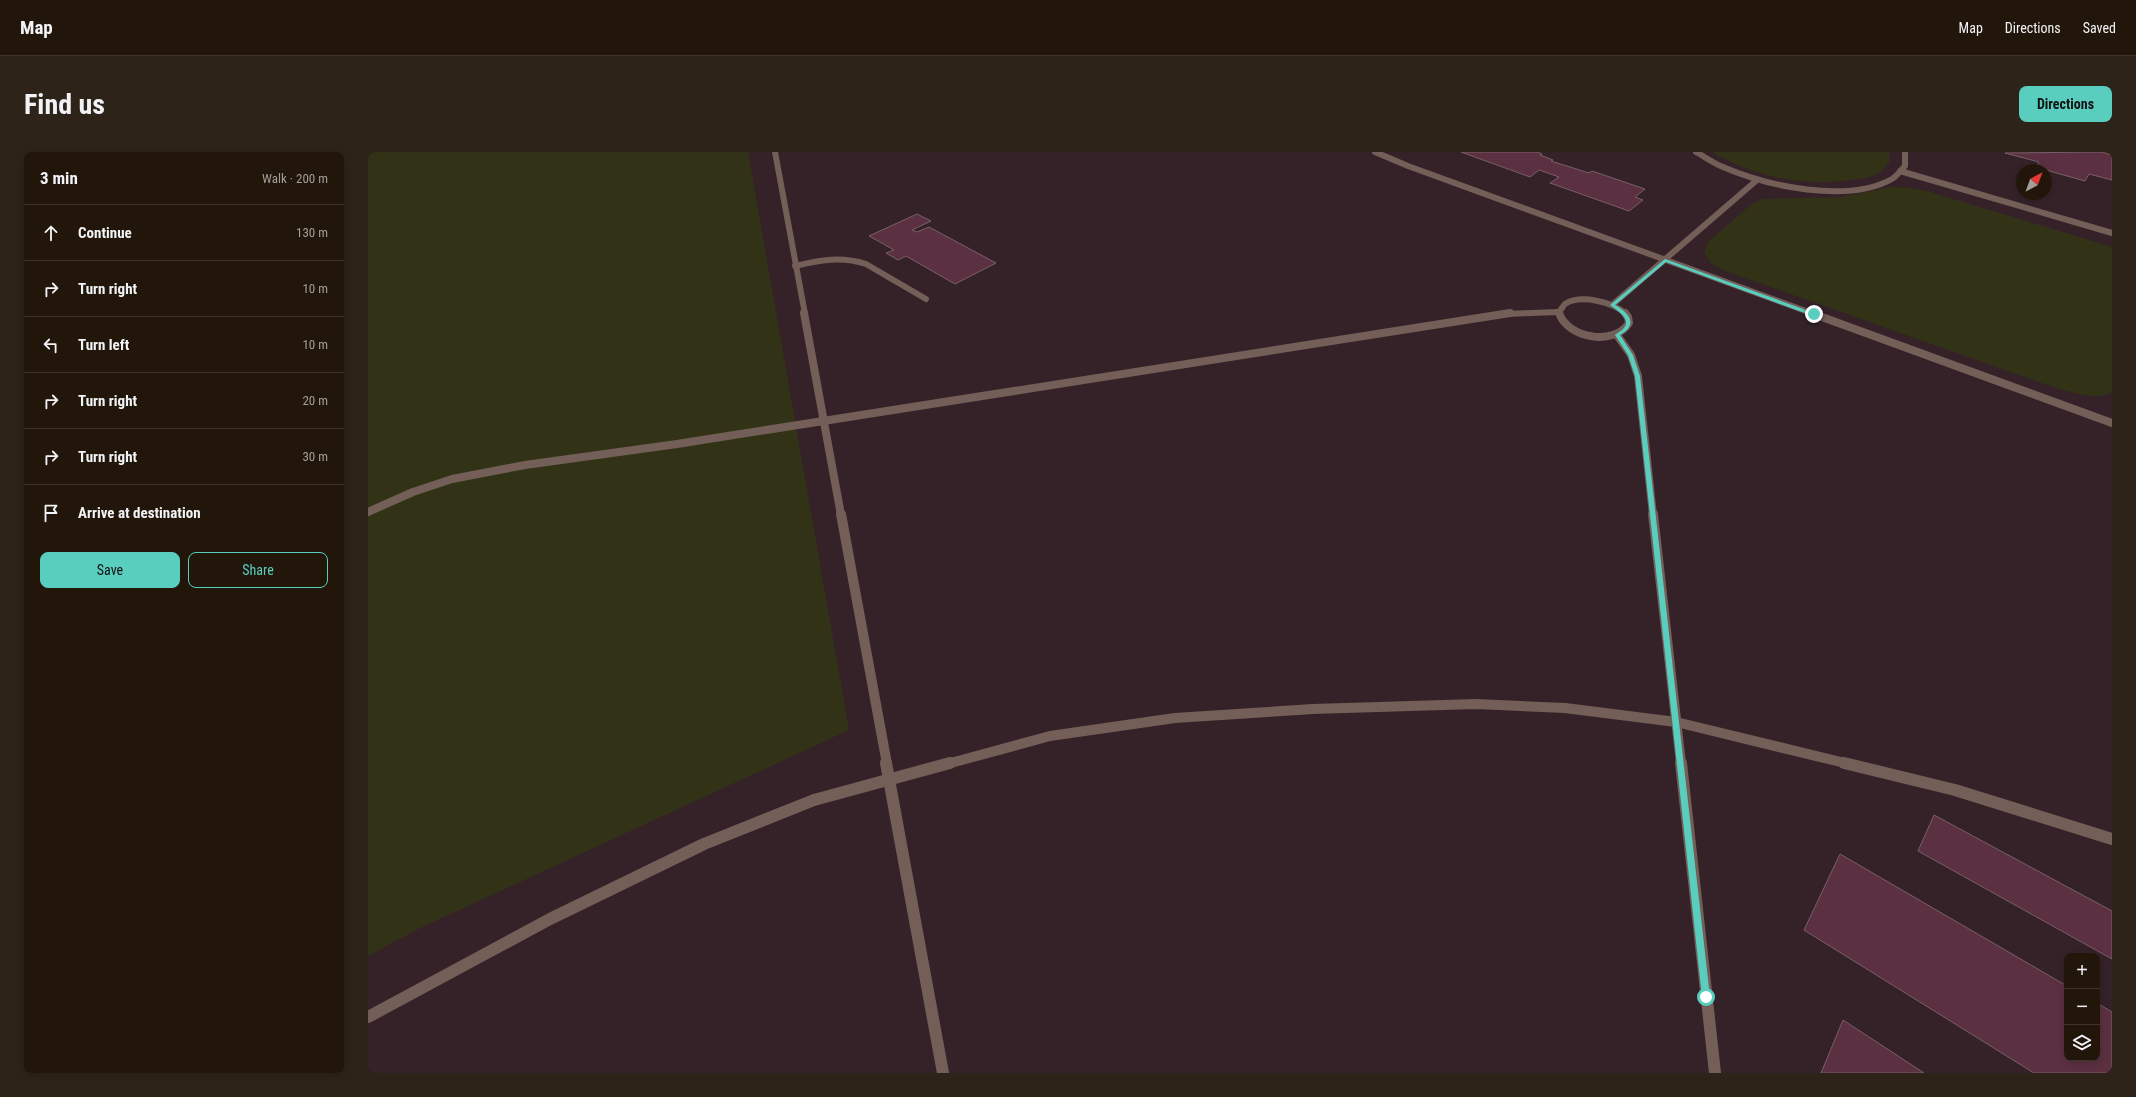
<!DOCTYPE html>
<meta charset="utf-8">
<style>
:root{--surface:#22160a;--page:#2e2318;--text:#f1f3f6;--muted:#a29f9c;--line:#3f352b;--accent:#59cebf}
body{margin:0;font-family:"Roboto Condensed",sans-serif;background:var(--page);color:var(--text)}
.controls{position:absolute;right:12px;bottom:12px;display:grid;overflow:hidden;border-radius:8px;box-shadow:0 2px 10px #0003}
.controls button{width:36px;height:36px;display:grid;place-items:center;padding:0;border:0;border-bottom:1px solid var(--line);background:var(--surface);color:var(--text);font:20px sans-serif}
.compass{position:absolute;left:1648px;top:12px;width:36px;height:36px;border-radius:50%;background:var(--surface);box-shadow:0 2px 10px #0003;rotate:41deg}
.stop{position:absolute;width:12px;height:12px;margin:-9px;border:3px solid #59cebf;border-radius:50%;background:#fff}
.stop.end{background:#59cebf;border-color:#fff;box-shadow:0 1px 4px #0008}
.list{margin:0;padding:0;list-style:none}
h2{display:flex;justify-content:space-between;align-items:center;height:52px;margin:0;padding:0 16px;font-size:17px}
h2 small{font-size:13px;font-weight:400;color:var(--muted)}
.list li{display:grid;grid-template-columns:26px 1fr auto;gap:12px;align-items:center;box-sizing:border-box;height:56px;padding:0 16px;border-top:1px solid var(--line)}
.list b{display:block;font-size:15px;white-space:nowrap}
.list em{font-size:13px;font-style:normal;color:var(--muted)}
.actions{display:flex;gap:8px;padding:12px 16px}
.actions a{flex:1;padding:9px 0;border:1px solid var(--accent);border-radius:8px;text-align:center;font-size:14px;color:var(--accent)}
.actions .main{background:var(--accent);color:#111}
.icon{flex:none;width:22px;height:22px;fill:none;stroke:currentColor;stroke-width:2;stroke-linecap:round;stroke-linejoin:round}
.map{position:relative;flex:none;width:1744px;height:921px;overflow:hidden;border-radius:8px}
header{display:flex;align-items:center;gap:24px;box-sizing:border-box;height:56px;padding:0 20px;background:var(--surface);border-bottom:1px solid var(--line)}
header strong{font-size:19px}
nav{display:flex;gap:22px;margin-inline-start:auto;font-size:14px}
.intro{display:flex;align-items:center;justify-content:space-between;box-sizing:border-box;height:96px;padding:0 24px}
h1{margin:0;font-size:28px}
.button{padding:10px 18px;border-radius:8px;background:var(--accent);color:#111;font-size:14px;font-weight:700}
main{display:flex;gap:24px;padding:0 24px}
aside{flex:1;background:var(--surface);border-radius:8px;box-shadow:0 2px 10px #0003}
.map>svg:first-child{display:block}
</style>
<header>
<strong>Map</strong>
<nav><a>Map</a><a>Directions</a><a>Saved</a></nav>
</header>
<div class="intro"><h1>Find us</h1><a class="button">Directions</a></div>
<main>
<aside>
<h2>3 min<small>Walk · 200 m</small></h2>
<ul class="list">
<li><svg class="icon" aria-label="ahead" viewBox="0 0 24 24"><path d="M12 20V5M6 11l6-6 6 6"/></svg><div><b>Continue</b></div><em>130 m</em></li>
<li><svg class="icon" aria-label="right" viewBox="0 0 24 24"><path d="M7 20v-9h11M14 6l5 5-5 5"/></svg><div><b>Turn right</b></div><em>10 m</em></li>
<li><svg class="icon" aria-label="left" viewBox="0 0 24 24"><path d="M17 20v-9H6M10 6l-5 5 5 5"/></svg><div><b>Turn left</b></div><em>10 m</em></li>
<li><svg class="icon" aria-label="right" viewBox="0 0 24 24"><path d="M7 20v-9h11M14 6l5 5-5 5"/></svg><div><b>Turn right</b></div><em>20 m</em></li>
<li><svg class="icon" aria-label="right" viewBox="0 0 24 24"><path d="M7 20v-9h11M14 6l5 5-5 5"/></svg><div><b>Turn right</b></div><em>30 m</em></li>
<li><svg class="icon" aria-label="arrive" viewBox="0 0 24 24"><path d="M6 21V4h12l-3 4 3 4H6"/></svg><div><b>Arrive at destination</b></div></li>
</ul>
<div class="actions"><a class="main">Save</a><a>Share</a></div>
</aside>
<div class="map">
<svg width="1744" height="921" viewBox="0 0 1744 921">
<rect width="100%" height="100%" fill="#2d1d0e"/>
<path fill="#352229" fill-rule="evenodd" d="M0 0H1744V921H0ZM1654 18H1678V42H1654ZM1699 804H1729V906H1699Z"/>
<g fill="#323316">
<polygon points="0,0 380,0 481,578 50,777 0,804"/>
<path d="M1344 0H1521L1522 9C1519 12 1516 17 1512 20 1504 26 1491 27 1482 28 1435 35 1384 24 1344 0Z"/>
<path d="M1522 35 1544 36 1562 40 1744 95V239C1734 250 1704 240 1691 237L1352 117 1343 111 1336 100 1341 89 1384 52 1396 47 1474 45Z"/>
</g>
<g fill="#5b3141" stroke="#795f67">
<polygon points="1093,0 1169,0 1174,2 1172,3 1185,8 1183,9 1221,21 1224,19 1277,37 1267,45 1275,48 1261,59 1182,31 1191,25 1171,18 1162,25"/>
<polygon points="1734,0 1744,3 1744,28 1721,22 1717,29 1667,15 1671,10 1637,1"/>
<polygon points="549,62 563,69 544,78 549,80 561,75 628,111 587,132 538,104 530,108 518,101 526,98 501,84"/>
<polygon points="1566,663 1744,759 1744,807 1550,699"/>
<polygon points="1472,702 1699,834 1699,906 1729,906 1729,851 1744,860 1744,921 1666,921 1436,778"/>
<polygon points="1475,868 1556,921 1453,921"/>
</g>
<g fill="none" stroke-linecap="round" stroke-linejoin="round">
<g stroke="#735f57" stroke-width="6">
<polyline points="407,0 437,162"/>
<polyline points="1007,0 1040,14 1446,162"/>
<path d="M1328 0C1337 5 1345 11 1355 15 1399 34 1479 52 1524 27 1529 24 1533 18 1537 14V0"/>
<polyline points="1532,19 1744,81"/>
<path d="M427 114C452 108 473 104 498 112L558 147"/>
<polyline points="1244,153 1389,28"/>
<polyline points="1136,162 1191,160"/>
<path d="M1192 162 1191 160C1193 158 1195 154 1197 152 1213 142 1245 150 1258 162"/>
</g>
<g stroke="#735f57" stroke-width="8">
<polyline points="436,161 473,363"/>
<path d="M1191 161C1200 187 1247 194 1261 171L1260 165 1257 161"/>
<polyline points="1443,161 1744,271"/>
<polyline points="1249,183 1263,203 1270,224 1285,363"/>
<polyline points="0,360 45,340 84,327 157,313 309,292 1142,161"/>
</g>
<g stroke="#735f57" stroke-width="10">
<polyline points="473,362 519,612"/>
<polyline points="1285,362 1313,612"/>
<polyline points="579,612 682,584 807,566 945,557 1108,552 1197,556 1308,570 1481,612"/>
</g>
<g stroke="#735f57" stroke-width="12">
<polyline points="518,611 575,921"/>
<polyline points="1313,611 1347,921"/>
<polyline points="1476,611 1587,638 1744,687"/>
<polyline points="0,865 182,767 336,692 446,648 582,611"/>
</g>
</g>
<path fill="#59cebf" d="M1297 107 1449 162 1445 164 1298 110 1247 153C1261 161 1271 172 1252 183L1265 203 1272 224 1342 845 1338 849 1334 845 1267 224 1260 203 1247 183C1249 181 1253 179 1255 177 1265 167 1248 158 1242 153Z"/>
</svg>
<div class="controls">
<button>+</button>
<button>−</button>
<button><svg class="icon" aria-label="layers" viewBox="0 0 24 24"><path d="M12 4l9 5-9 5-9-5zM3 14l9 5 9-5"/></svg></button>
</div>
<svg class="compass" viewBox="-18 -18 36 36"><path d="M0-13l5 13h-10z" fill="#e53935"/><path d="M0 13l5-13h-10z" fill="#a29f9c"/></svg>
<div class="stop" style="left:1338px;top:845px"></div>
<div class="stop end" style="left:1446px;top:162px"></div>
</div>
</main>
